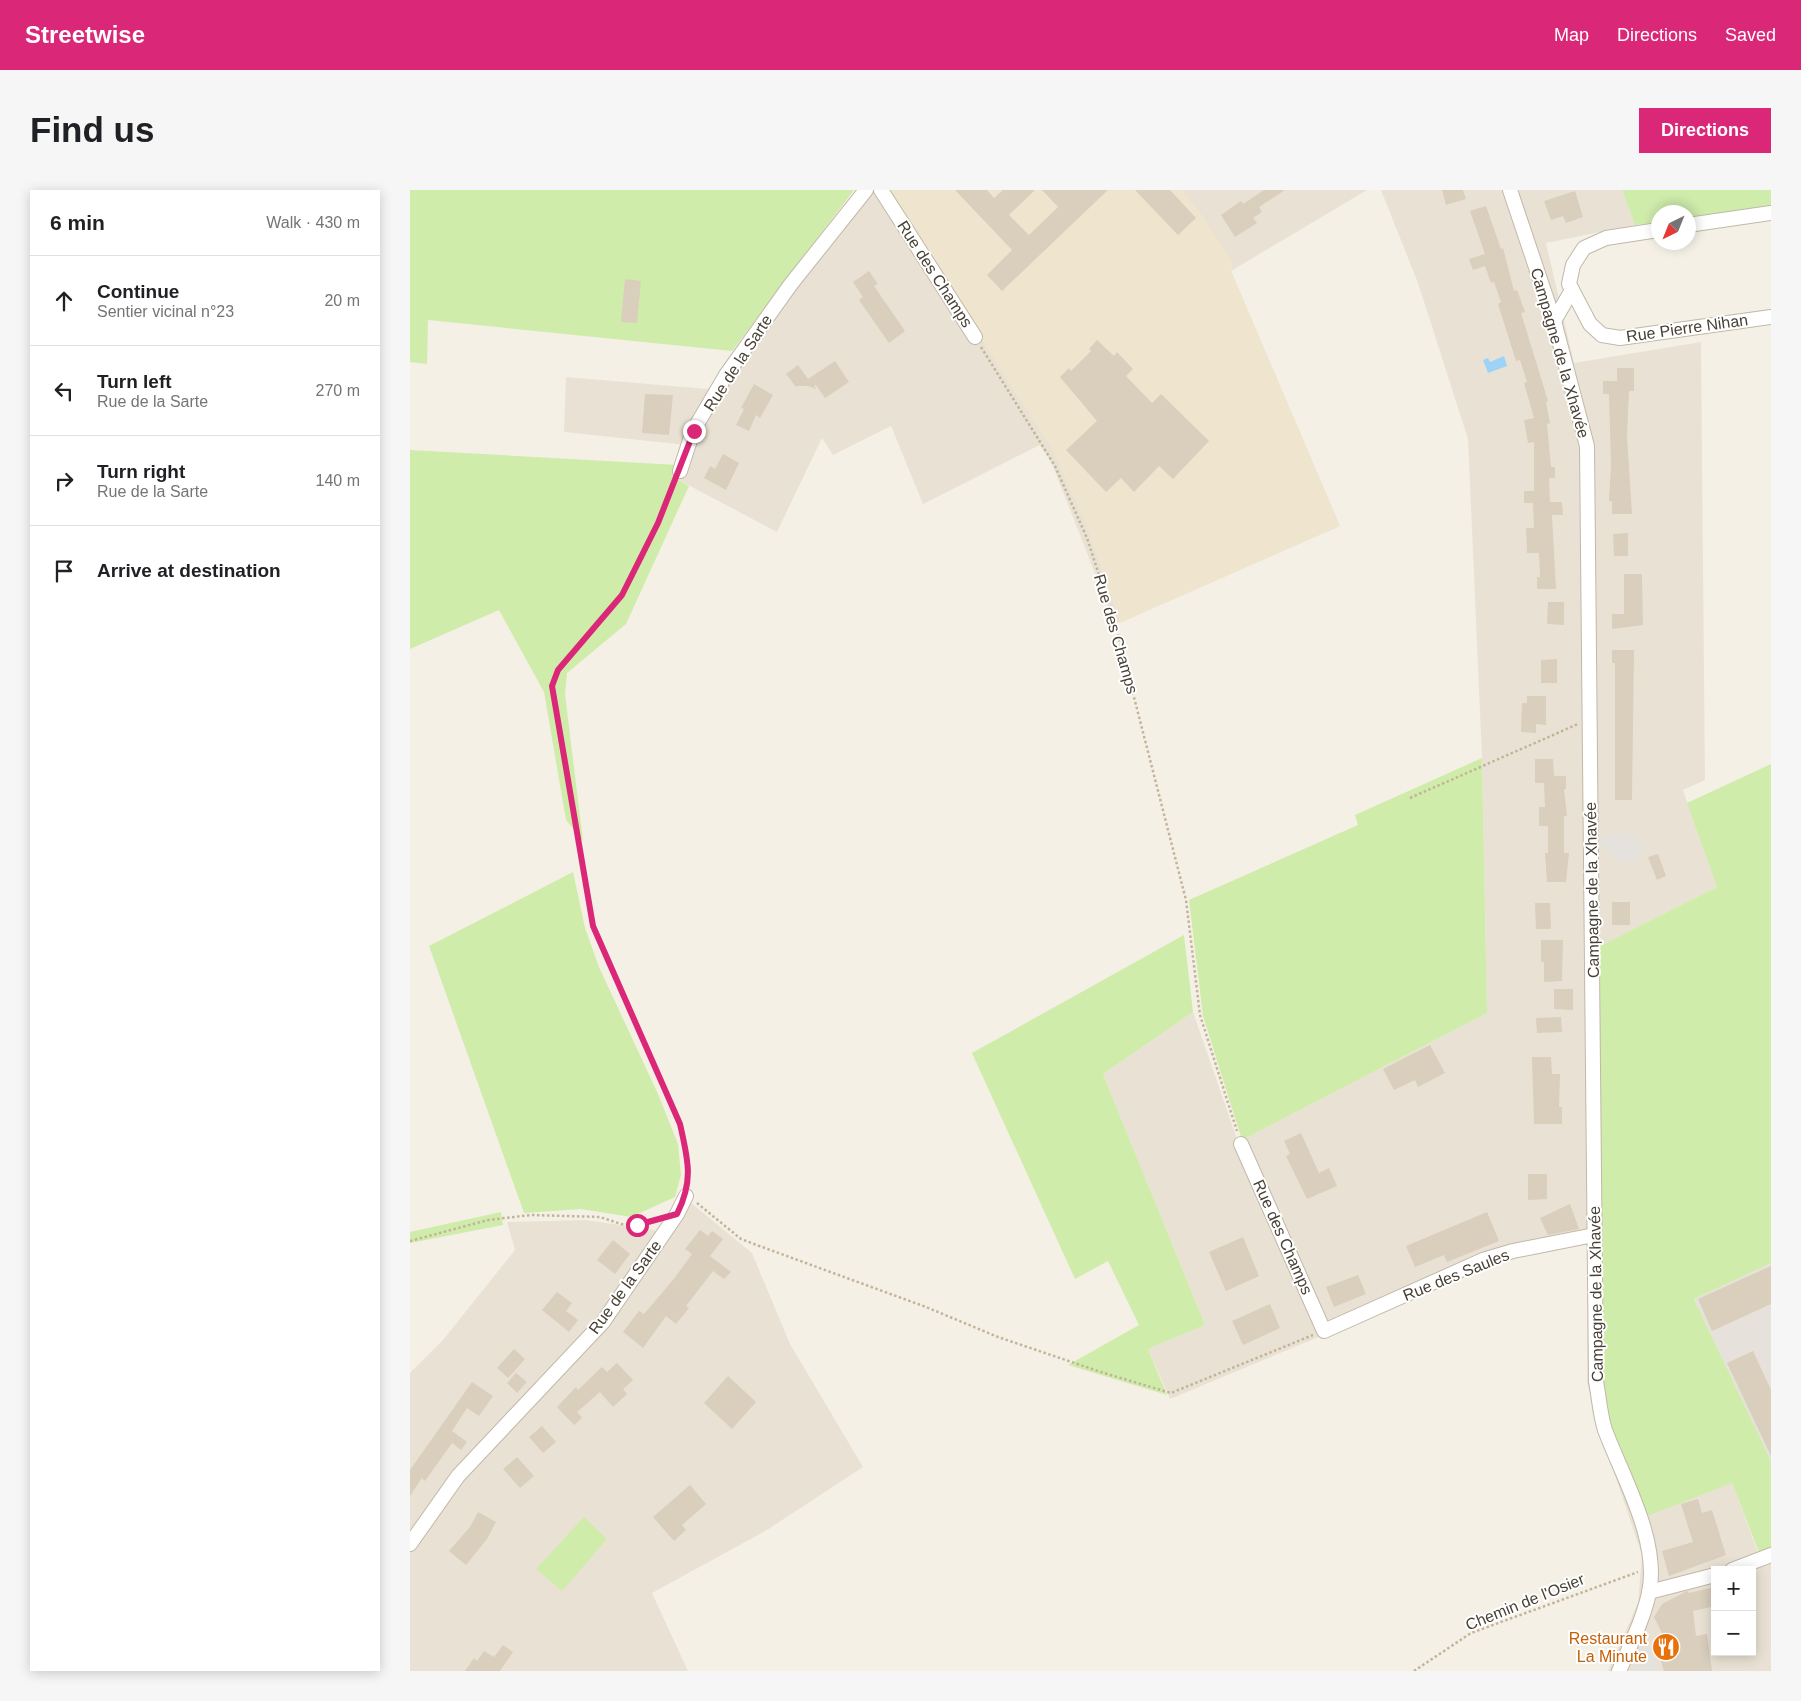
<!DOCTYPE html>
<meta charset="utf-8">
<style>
:root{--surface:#fff;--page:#f6f6f6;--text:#202124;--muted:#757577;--line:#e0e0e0;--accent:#db2777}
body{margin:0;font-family:Arial,sans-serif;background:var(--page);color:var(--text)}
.controls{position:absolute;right:15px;bottom:15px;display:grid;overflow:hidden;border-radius:0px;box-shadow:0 2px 12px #0003}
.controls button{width:45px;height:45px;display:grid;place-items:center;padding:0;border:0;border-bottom:1px solid var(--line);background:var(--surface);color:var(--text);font:25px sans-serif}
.compass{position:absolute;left:1241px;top:15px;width:45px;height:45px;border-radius:50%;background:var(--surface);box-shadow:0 2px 12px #0003;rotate:223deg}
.stop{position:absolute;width:15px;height:15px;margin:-11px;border:4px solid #db2777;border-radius:50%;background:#fff}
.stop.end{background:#db2777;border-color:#fff;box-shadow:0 1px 5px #0008}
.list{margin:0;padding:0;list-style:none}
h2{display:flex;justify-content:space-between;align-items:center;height:65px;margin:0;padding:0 20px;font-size:21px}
h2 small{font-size:16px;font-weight:400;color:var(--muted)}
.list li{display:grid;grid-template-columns:32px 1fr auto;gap:15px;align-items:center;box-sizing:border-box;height:90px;padding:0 20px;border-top:1px solid var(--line)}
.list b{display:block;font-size:19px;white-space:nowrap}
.list p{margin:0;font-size:16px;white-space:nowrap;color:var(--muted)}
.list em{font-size:16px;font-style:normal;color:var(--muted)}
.icon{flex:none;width:28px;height:28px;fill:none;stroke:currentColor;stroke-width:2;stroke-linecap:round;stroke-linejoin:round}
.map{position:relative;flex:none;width:1361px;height:1481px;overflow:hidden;border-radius:0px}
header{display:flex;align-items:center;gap:30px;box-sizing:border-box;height:70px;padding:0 25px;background:var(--accent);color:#fff}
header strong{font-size:24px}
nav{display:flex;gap:28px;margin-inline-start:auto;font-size:18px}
.intro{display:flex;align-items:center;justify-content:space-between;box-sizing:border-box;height:120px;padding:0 30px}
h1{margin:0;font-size:35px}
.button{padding:12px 22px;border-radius:0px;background:var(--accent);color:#fff;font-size:18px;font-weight:700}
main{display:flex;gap:30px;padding:0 30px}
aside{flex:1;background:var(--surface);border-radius:0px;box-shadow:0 2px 12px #0003}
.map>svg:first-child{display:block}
</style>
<header>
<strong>Streetwise</strong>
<nav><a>Map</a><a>Directions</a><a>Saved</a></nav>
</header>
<div class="intro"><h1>Find us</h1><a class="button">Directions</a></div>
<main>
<aside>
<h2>6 min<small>Walk · 430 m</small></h2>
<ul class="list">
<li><svg class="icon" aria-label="ahead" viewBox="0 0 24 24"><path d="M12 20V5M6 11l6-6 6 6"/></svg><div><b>Continue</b><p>Sentier vicinal n°23</p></div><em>20 m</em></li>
<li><svg class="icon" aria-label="left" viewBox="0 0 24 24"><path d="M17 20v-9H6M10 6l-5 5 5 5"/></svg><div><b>Turn left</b><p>Rue de la Sarte</p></div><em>270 m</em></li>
<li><svg class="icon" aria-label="right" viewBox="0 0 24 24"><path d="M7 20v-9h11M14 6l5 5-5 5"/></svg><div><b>Turn right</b><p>Rue de la Sarte</p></div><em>140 m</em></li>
<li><svg class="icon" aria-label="arrive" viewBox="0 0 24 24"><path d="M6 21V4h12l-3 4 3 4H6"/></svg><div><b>Arrive at destination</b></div></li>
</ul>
</aside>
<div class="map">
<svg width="1361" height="1481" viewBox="0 0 1361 1481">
<rect width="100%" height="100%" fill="#f4f0e6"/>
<g fill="#e9e2d4" fill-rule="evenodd">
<polygon points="449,0 957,0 821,81 930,336 705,434 642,274 630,255 513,314 481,236 423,265 412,248 367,342 263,287 276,255 154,242 156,187 298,199"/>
<path d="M971 0H1212L1225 35 1136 53 1164 173 1291 152 1295 590 1273 600 1307 697 1186 758 1322 1293 1349 1365 1361 1360V1481H1198L1228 1413 1232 1365 1189 1238 1177 1193 1178 1054 1121 1063 1093 1070 760 1209 738 1159 795 1135 693 884 783 822 828 952 1077 823 1072 568 1058 249 1008 93ZM1305 1380H1342V1462H1305Z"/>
<polygon points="280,1012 342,1063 380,1154 453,1277 357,1340 242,1403 278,1481 0,1481 0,1183 33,1150 105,1060 97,1032 176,1030 244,1040 259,1049"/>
</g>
<polygon fill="#e6e1db" points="1361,1073 1361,1271 1284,1109"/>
<polygon fill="#efe5cf" points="476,0 772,0 794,28 823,74 821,81 930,336 710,433 677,336 642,259"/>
<g fill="#cfecab">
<polygon points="0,0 444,0 322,161 18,130 17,174 0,172"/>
<polygon points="1212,0 1361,0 1361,17 1279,28 1278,22 1248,22 1248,32 1225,35"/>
<polygon points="0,260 268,275 263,287 279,296 216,434 157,483 155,504 173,651 156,630 134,502 89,420 0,459"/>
<polygon points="1072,568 1077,823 832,950 793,826 779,710 948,635 945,625"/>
<polygon points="1361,574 1361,1073 1284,1109 1361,1271 1361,1359 1350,1365 1322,1293 1237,1326 1199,1234 1189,1182 1186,758 1307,697 1277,613"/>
<polygon points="163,682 175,738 189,777 248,904 268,954 271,985 265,1007 221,1027 171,1019 114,1023 19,756"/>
<polygon points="774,745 783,822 693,884 795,1135 738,1159 757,1205 658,1175 729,1135 698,1071 665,1089 562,863"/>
<polygon points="91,1022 93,1035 0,1053 0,1042"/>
<polygon points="174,1327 197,1349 152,1401 126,1379"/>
</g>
<g fill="#e5e2de">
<polygon points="1220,643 1228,648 1235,657 1229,668 1221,673 1209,670 1191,657 1192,645"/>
<polygon points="1240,1452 1249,1481 1224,1481 1230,1453"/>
</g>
<polygon fill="#9dd3f6" points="1094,166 1097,176 1078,183 1073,170 1078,168 1080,172"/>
<g fill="#dacebd">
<polygon points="545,0 577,0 584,8 593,0 625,0 599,25 619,45 648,17 632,0 698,0 592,101 577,85 602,60"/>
<polygon points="725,0 760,0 786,28 768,45"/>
<polygon points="854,0 875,0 849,17 852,22 843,28 847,33 825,47 811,25 831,11 833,14"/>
<polygon points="1032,0 1053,0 1056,9 1036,15"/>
<polygon points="1165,1 1173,27 1156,33 1153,26 1141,30 1134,11"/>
<polygon points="1076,16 1091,59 1093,58 1104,101 1107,100 1115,122 1111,123 1138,211 1136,212 1140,233 1137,234 1141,277 1145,277 1145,288 1139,288 1140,312 1152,312 1153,325 1142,325 1146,399 1127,399 1127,387 1130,387 1129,363 1117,363 1116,338 1124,338 1123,313 1114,313 1114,301 1124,301 1124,252 1118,253 1114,230 1124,228 1114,193 1117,192 1110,170 1106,171 1088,114 1091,112 1084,92 1081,93 1075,76 1063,80 1059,69 1075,64 1060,21"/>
<polygon points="459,81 468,94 464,96 495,141 479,153 449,110 453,107 443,92"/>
<polygon points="215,89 231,91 227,133 211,132"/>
<polygon points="687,150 704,166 707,162 723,179 716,186 742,213 751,204 799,251 763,289 749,276 724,302 711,288 696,302 656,260 687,231 650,187 659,178 661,181 681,161 679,159"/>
<polygon points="425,171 439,192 415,208 406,195 404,196 406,199 398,196 387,196 391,193 386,197 376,184 388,175 398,189"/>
<polygon points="1207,178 1224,178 1224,201 1219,201 1217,245 1222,324 1202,324 1202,311 1199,311 1201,275 1199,204 1193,204 1193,191 1207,191"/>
<polygon points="344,194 363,205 350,228 346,225 339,241 326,235 334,219 331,218"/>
<polygon points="235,204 263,205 259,245 232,243"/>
<polygon points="313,264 329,273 316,300 294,288 300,276 305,279"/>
<polygon points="1218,343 1218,366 1204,366 1203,344"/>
<polygon points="1214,384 1232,384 1233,435 1202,439 1202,424 1214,424"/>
<polygon points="1138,412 1154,412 1154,435 1137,434"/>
<polygon points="1202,460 1224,460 1222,610 1205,610 1205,473 1202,473"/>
<polygon points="1147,469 1147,493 1131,493 1131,470"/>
<polygon points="1117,506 1136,506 1136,535 1126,534 1126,543 1111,542 1112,513 1117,513"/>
<polygon points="1125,569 1143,569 1144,586 1156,586 1156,599 1154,599 1157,626 1154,626 1154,663 1159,663 1156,692 1137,692 1135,663 1138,663 1138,636 1129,636 1129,617 1135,617 1134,593 1125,593"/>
<polygon points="1248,664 1256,686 1247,690 1238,667"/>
<rect x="1202" y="712" width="18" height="23"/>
<polygon points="1125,713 1140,713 1141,739 1126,739"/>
<polygon points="1131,750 1153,750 1152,791 1134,792 1134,772 1131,772"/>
<polygon points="1144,799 1163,799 1163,820 1144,819"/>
<polygon points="1151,827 1152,842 1127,843 1126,828"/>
<polygon points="1020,855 1035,883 1008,897 1005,890 984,900 973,879"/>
<polygon points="1122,867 1141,867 1142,884 1150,884 1149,917 1152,917 1152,934 1124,934"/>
<polygon points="891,943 909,983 919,978 927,996 897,1009 876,966 880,964 874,951"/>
<polygon points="1118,984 1137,984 1137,1009 1118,1010"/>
<polygon points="1160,1014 1169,1039 1138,1045 1130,1028"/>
<polygon points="1077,1022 1089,1051 1037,1072 1034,1065 1005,1077 996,1056"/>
<polygon points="290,1040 298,1046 302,1041 313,1049 300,1066 321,1082 314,1089 303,1081 276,1116 279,1118 266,1134 256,1126 233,1158 213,1142 229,1121 234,1124 263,1090 282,1064 275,1059"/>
<polygon points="833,1047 849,1086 816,1101 799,1062"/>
<polygon points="203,1050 220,1064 205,1084 187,1070"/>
<polygon points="1361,1076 1361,1114 1302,1141 1288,1109"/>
<polygon points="948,1085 956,1104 924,1117 916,1097"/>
<polygon points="147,1102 162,1113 156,1121 168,1130 159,1142 132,1120"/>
<polygon points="860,1114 870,1138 833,1155 822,1131"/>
<polygon points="104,1159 115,1169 98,1188 87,1178"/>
<polygon points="1343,1161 1361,1200 1361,1266 1317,1173"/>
<polygon points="207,1173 223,1190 213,1199 217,1204 203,1217 190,1202 167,1222 172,1228 164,1235 147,1217 166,1197 168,1200 192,1177 197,1182"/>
<polygon points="106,1183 117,1192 107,1203 97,1193"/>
<polygon points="318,1186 346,1212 322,1239 294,1213"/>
<polygon points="62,1192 83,1206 69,1226 57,1218 42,1241 57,1252 51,1260 42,1253 15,1291 12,1288 0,1306 0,1280"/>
<polygon points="132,1236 146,1252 133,1263 119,1247"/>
<polygon points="107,1267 124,1286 110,1298 93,1279"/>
<polygon points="280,1295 296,1314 272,1335 276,1340 264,1351 243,1327"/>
<polygon points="1288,1309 1292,1323 1302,1320 1316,1365 1259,1386 1252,1361 1283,1352 1271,1314"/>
<polygon points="68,1322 86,1332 77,1349 56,1375 39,1361 60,1337"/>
<polygon points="1305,1397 1305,1416 1283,1421 1286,1446 1297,1444 1302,1481 1254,1481 1244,1448 1253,1445 1244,1427 1252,1414 1277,1401 1279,1403"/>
<polygon points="93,1455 103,1462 90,1481 55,1481 64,1468 67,1471 74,1461 84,1467"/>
</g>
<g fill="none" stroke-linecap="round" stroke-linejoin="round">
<g stroke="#c1b8a8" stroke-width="16">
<g id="minor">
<polyline points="471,0 565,147"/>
<path d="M1100 0 1144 131 1177 256 1186 1191C1189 1207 1190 1225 1195 1240 1213 1288 1250 1351 1239 1403 1233 1430 1220 1456 1209 1481"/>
<polyline points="1278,35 1361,23"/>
<polyline points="1248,40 1196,48 1174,58 1163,75 1159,94 1180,134 1192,145 1210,148 1361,127"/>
<polyline points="1144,131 1162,100"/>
<polyline points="270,281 283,241 316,185 381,94 456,0"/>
<polyline points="831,954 914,1141 1073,1070 1103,1061 1184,1045"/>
<polyline points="0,1354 48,1286 193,1132 267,1024 276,1006"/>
<polyline points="1322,1380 1361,1365"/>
<polyline points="1239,1402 1305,1385"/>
</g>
</g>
<g stroke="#c3b498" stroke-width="2.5" stroke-dasharray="2.5 2.5" stroke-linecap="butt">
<polyline points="571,157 645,276 677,348 706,437 776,710 790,825 827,941"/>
<path d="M265 294C251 327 232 375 212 405 190 437 156 460 142 496L183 736 270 934 277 966 278 993"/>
<polyline points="1000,608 1168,534"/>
<polyline points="287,1013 331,1049 344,1054 516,1117 588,1147 694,1183 761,1203 903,1145"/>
<polyline points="0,1051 78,1030 121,1025 190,1027 211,1034 227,1035 246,1030"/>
<polyline points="1004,1481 1061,1443 1228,1382"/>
</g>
<use href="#minor" stroke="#fff" stroke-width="14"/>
</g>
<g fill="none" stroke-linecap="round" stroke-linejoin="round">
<path stroke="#db2777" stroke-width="6" d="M227 1035 267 1024C284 990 278 970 270 934L183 736 142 496 148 480 212 405 248 333 284 241"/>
</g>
<defs>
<g id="restaurant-disc" transform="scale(1.4375)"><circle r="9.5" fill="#e8710a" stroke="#fff"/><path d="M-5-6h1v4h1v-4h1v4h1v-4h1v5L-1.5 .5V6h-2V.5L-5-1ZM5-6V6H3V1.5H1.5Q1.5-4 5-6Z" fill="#fff"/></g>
</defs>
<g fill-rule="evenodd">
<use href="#restaurant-disc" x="1256" y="1457"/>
</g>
<g text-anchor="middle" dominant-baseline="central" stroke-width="4" stroke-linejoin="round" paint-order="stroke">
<g font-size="16" fill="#484035" stroke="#fff">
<text transform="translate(525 84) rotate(57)">Rue des Champs</text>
<text transform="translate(1277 138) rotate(-8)">Rue Pierre Nihan</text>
<text transform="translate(1150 163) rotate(74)">Campagne de la Xhavée</text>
<text transform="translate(328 173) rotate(-57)">Rue de la Sarte</text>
<text transform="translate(706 444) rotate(74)">Rue des Champs</text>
<text transform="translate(1182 700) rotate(-91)">Campagne de la Xhavée</text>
<text transform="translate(873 1047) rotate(66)">Rue des Champs</text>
<text transform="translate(1046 1085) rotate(-22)">Rue des Saules</text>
<text transform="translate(215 1097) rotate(-54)">Rue de la Sarte</text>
<text transform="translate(1186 1104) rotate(-91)">Campagne de la Xhavée</text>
<text transform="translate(1115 1412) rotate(-22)">Chemin de l'Osier</text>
</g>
<g font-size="16" fill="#c56008" stroke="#fff" text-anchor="end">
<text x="1237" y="1448">Restaurant<tspan x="1237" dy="18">La Minute</tspan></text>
</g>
</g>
</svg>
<div class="controls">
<button>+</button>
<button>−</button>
</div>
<svg class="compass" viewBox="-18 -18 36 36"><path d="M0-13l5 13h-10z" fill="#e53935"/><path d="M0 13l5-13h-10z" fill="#757577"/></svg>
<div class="stop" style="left:227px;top:1035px"></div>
<div class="stop end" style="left:284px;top:241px"></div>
</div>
</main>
